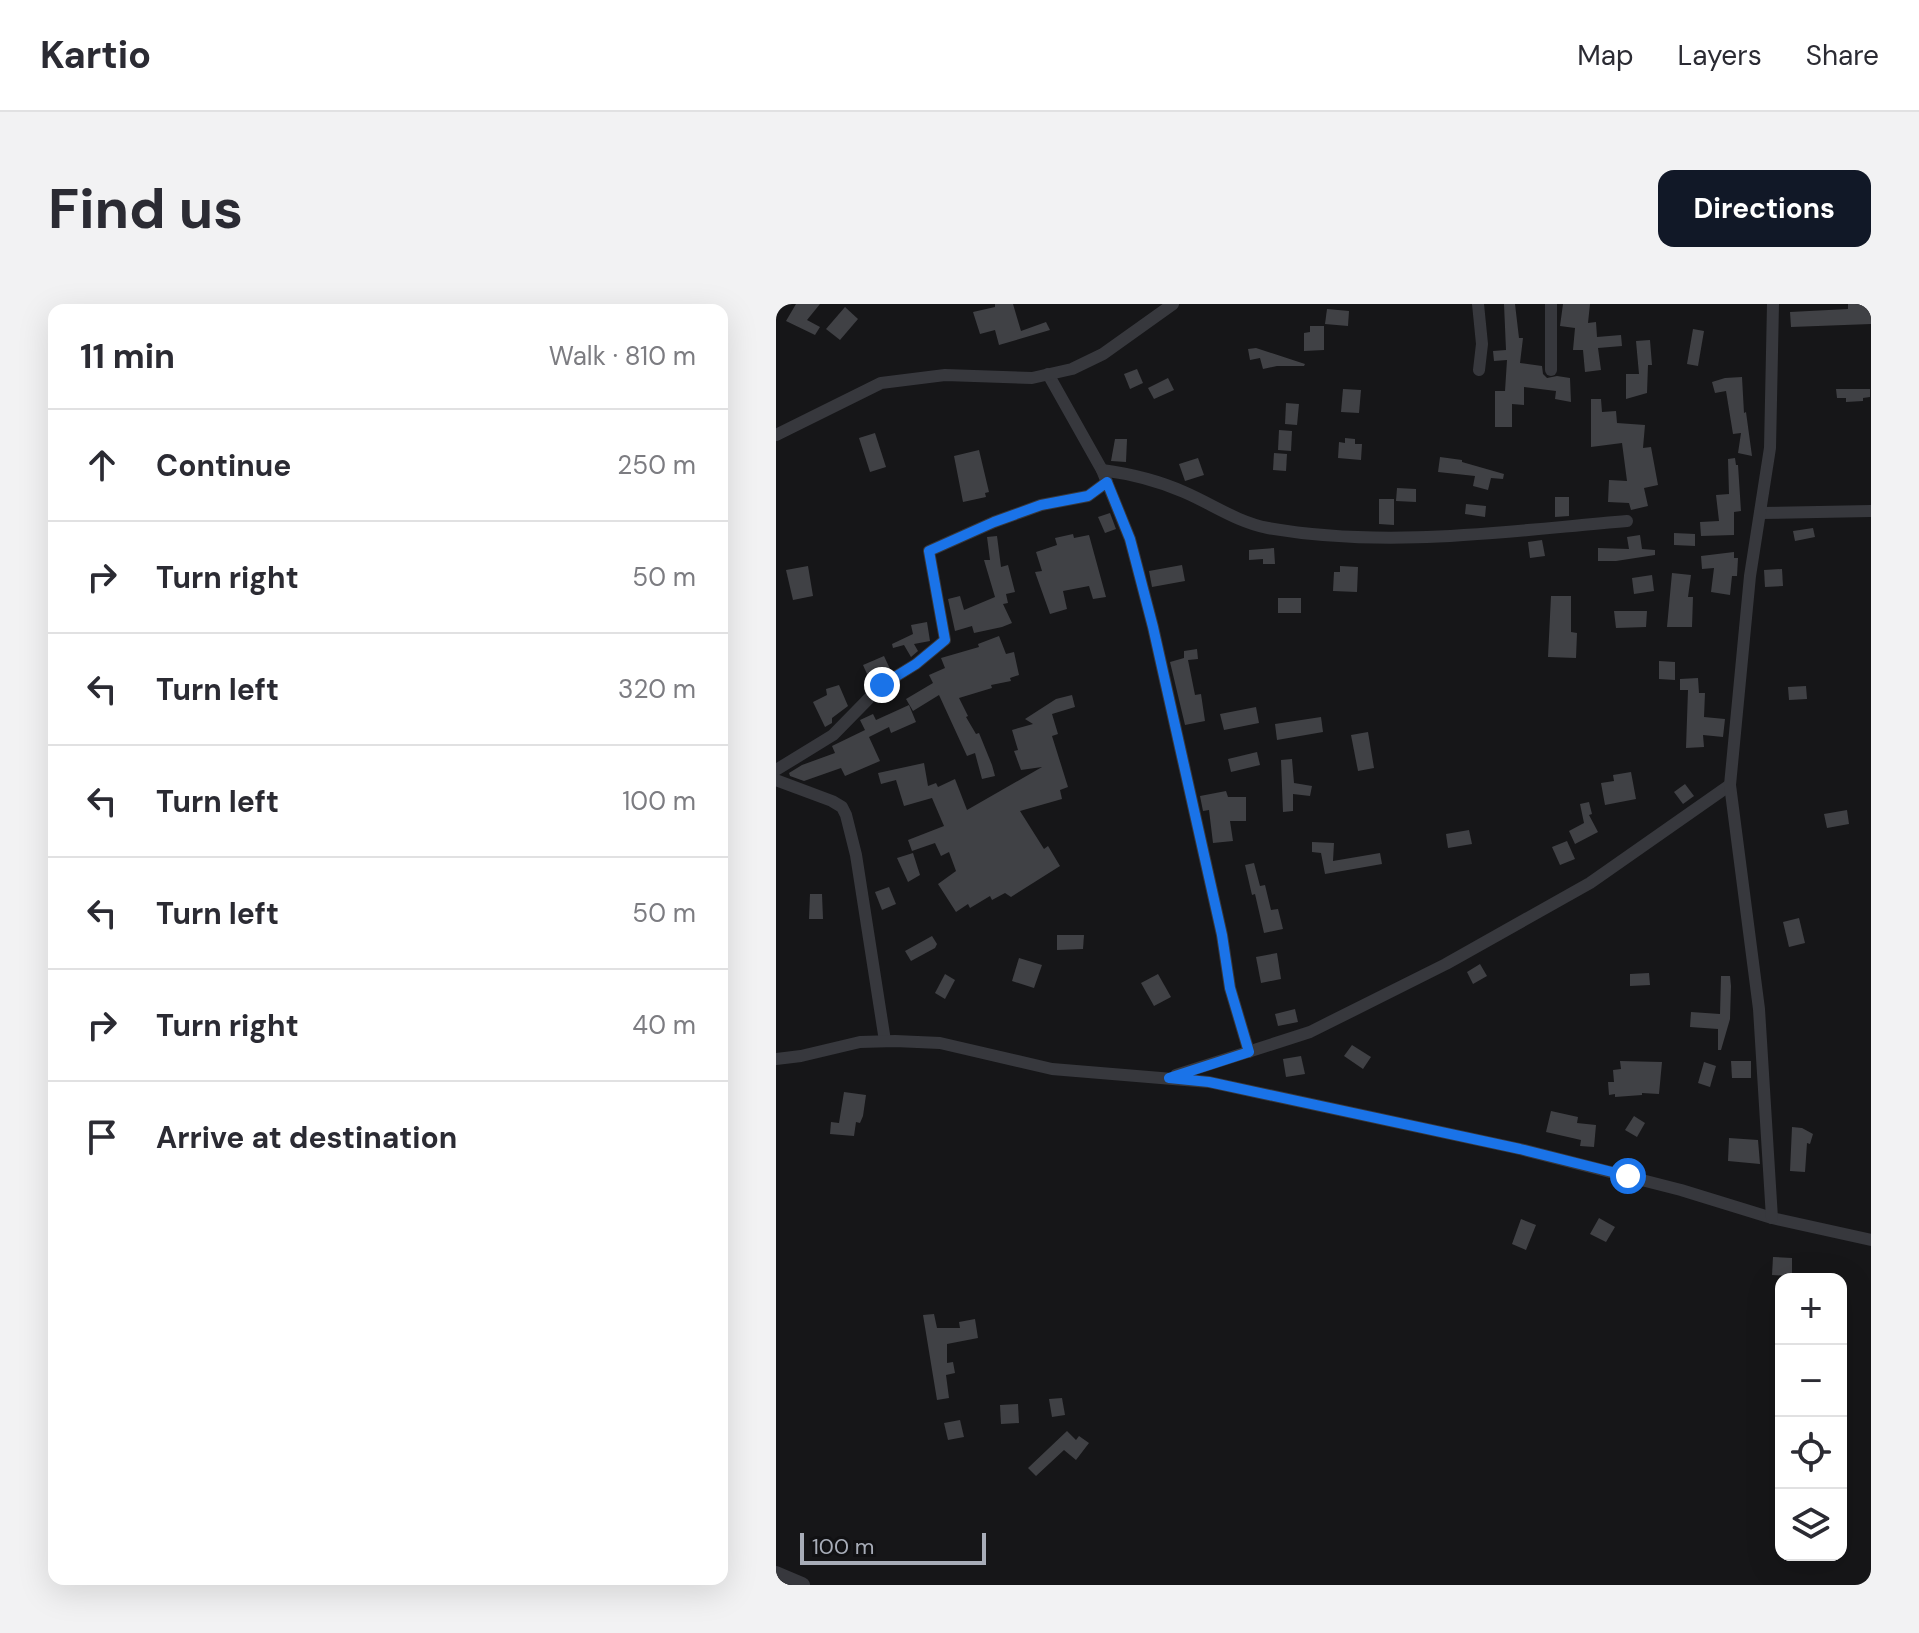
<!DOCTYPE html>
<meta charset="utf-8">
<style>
:root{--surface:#fff;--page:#f2f2f3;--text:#2b2b33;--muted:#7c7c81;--line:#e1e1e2;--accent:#111827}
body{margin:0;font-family:"DM Sans",sans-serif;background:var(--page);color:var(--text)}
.controls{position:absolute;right:24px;bottom:24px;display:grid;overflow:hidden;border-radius:16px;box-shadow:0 8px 32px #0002}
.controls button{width:72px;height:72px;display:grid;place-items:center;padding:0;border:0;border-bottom:2px solid var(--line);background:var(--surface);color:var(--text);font:40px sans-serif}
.scale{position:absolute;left:24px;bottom:20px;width:186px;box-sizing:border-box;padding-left:8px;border:4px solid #a8adb8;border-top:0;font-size:22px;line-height:28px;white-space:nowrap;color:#a8adb8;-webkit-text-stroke:6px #111113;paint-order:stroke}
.stop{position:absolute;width:24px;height:24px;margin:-18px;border:6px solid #1a73e8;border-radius:50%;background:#fff}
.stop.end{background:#1a73e8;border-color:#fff;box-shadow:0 2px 8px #0008}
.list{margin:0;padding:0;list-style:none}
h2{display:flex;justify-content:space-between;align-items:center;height:104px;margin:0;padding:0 32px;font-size:34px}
h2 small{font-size:26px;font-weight:400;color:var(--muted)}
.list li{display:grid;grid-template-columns:52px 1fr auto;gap:24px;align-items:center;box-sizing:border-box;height:112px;padding:0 32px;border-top:2px solid var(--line)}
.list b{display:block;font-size:30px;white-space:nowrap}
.list em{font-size:26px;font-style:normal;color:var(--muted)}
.icon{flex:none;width:44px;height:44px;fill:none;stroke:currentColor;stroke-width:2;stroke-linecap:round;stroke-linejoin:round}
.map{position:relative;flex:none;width:1095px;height:1281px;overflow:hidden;border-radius:16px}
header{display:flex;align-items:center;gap:48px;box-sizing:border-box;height:112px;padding:0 40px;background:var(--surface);border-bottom:2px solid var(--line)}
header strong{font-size:38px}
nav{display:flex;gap:44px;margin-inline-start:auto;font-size:28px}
.intro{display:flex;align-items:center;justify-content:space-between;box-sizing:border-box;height:192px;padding:0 48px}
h1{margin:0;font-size:56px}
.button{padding:20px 36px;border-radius:16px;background:var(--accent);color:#fff;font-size:28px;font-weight:700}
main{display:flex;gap:48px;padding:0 48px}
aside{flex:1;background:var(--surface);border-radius:16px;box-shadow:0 8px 32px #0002}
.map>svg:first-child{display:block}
</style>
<header>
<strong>Kartio</strong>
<nav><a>Map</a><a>Layers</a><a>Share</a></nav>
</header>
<div class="intro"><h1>Find us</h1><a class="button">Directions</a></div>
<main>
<aside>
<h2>11 min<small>Walk · 810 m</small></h2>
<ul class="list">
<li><svg class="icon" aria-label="ahead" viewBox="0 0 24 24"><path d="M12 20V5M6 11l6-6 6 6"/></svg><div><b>Continue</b></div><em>250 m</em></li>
<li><svg class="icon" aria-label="right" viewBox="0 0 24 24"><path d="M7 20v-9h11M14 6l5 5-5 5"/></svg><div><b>Turn right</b></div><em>50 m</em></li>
<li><svg class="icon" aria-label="left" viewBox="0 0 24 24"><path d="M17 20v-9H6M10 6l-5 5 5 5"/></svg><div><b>Turn left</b></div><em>320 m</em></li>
<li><svg class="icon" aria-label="left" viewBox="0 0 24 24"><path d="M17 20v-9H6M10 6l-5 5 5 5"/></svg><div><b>Turn left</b></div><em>100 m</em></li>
<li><svg class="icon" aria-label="left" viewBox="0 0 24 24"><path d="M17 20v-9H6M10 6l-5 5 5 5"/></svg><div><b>Turn left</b></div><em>50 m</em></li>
<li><svg class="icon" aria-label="right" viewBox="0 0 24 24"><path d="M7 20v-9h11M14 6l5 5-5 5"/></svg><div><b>Turn right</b></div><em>40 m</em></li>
<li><svg class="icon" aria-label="arrive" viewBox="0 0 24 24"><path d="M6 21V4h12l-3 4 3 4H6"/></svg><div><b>Arrive at destination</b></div></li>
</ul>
</aside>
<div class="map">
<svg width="1095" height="1281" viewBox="0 0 1095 1281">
<rect width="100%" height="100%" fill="#161618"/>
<g fill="#404145">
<polygon points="20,0 44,0 31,16 44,23 39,31 10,17"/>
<polygon points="219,0 237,0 245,27 270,18 274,26 223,41 219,26 204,30 197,8 219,3"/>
<polygon points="728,0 739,0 743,34 747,34 744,59 766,62 767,70 771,74 781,72 794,74 795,98 779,95 780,87 748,83 748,101 736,100 736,123 719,123 719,87 729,87 731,56 718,57 717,47 730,46"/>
<polygon points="787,0 814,0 812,19 820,18 821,33 845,31 846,42 822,44 825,66 809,68 807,46 797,46 799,24 784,22"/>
<polygon points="1072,0 1095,0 1095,20 1015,23 1014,8 1072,5"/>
<polygon points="69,3 82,15 64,36 50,25"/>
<polygon points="551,5 573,7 572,22 549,20"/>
<polygon points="534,22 548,22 548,46 528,47 528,29 534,28"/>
<polygon points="917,25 928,27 922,62 911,60"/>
<polygon points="874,36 876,61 872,61 871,89 850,95 850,70 863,70 860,37"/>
<polygon points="480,44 529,60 528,62 501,62 487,65 484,54 474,56 472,45"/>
<polygon points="361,65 367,79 354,85 348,70"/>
<polygon points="966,73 968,109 970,108 976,152 962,149 965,129 957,130 950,87 939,89 936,78 949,74"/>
<polygon points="392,74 398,86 378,95 372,84"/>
<polygon points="567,85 585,86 583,109 565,108"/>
<polygon points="1060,85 1094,85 1094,93 1087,94 1087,97 1070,98 1070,94 1061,94"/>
<polygon points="815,95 825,95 826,108 840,107 841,119 869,121 867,144 875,143 882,181 868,184 872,202 855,206 853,199 832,198 833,176 851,177 846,139 815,143"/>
<polygon points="510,99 523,100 521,121 509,120"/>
<polygon points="503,126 516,127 515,147 502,146"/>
<polygon points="99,129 110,163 94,168 83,134"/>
<polygon points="569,134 579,135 579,140 586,140 585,156 562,154 563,138 569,139"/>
<polygon points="339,135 351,135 350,158 335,157"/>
<polygon points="203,146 213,188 209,189 210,193 187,198 178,152"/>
<polygon points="498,149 511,150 510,167 497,166"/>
<polygon points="664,153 686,156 686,158 728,170 727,175 715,174 712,186 697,182 699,172 662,168"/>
<polygon points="422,154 428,171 409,177 403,160"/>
<polygon points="959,154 960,161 962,161 965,207 958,208 958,231 925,232 924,218 943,217 940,191 953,190 952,155"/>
<polygon points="621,184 640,185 640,198 620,197"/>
<polygon points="779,193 793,193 793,212 779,213"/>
<polygon points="603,195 618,195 618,221 603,220"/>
<polygon points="690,200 710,202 709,213 689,210"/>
<polygon points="334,209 340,225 329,229 322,213"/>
<polygon points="1037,224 1039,233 1019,237 1017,227"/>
<polygon points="898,229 919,230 919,242 898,241"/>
<polygon points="297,230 298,234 313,231 330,293 317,295 313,282 287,287 291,305 274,310 259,268 266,267 260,248 281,241 279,234"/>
<polygon points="864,231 866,245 879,246 879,251 840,257 822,257 822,244 853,245 851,233"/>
<polygon points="221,232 225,263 232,261 239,288 230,290 232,299 227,300 236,319 226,323 198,329 196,322 179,327 172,295 184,292 188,306 219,293 208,256 214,256 211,233"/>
<polygon points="766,236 769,252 754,254 752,238"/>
<polygon points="498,244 499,260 487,260 487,255 473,256 473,246"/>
<polygon points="958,248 958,254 962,254 961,272 956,272 954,291 935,288 938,264 926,265 925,252"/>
<polygon points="406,261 409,277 376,283 373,267"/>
<polygon points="32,262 37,292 17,296 10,266"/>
<polygon points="564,262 582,263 581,288 557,287 558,268 564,268"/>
<polygon points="1006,265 1007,282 989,283 988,266"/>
<polygon points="896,269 915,271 912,293 917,293 916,323 891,323"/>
<polygon points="876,271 878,287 858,290 856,274"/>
<polygon points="775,292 795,292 795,328 801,329 800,354 772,353"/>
<rect x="502" y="294" width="23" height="15"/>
<polygon points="838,307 871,307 870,323 840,324"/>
<polygon points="151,318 154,337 138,340 142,347 135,353 128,341 117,344 116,340 137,330 135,321"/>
<polygon points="223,332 230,350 238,348 243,371 234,374 235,377 215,381 216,384 183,394 192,412 190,413 200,430 203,429 216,461 219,472 206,475 199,449 191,452 163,391 137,407 130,395 157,379 153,371 169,364 165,354 203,343 202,340"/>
<polygon points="421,345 422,355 412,356 419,391 425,390 429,417 409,421 394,358 408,354 408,347"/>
<polygon points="108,352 114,365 95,379 87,361"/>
<polygon points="883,357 899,358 899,376 883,375"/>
<polygon points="922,374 923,389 929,389 928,413 949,415 947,433 927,431 928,443 910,444 912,386 904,386 904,375"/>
<polygon points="63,381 72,402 56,414 56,419 49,423 37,398 51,391 50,385"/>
<polygon points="1030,382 1031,395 1013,396 1012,383"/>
<polygon points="296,391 299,403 276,410 282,430 276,432 292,483 284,486 286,495 244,507 268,545 272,542 284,562 235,593 229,589 216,596 214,592 194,604 192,600 180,608 162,580 180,567 173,548 165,552 159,539 136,547 132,536 168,522 156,494 128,502 120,476 105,480 102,469 148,459 152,482 160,479 162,483 179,475 191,506 266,463 245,466 238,447 242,446 236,426 257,420 249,415 280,395"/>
<polygon points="133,401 140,418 115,429 113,423 93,433 104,457 69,472 65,464 28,477 14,472 13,469 26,461 59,449 56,442 89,426 84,416 97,410 100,416"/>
<polygon points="480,403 483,419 448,426 444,410"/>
<polygon points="545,413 547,428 501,436 499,420"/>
<polygon points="592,428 598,464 582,467 575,431"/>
<polygon points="481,448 484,461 455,468 452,455"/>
<polygon points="516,455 518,479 536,482 534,492 517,490 517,507 507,508 505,456"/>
<polygon points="855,468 860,495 829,501 825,479 838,477 837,471"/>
<polygon points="909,480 918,492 907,500 898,488"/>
<polygon points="450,487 452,493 470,493 470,517 454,517 457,537 437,539 433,506 427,507 424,492"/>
<polygon points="813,498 816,510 813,511 822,528 799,540 793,527 808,519 804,500"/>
<polygon points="1071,506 1073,520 1051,524 1048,510"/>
<polygon points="693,526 696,540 672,544 670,530"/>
<polygon points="791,537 799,555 784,561 776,543"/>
<polygon points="536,538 558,539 557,557 604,549 606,560 549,570 545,549 536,548"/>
<polygon points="137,549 144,571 132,578 121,554"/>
<polygon points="478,559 484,582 489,581 495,606 502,605 507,625 488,629 479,590 476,591 469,561"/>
<polygon points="113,583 120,600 106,606 99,588"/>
<polygon points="34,590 46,590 47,615 33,615"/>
<polygon points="1023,614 1029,639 1013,643 1007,618"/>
<polygon points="281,631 308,631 307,645 281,646"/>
<polygon points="156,632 161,640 159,644 135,657 129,647"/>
<polygon points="501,649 505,675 485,679 480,653"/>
<polygon points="243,654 266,661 258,684 236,677"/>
<polygon points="704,660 711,672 697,680 691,668"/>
<polygon points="873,669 874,681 854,682 854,670"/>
<polygon points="169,670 179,676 169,695 159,689"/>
<polygon points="382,670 395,693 378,702 365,679"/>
<polygon points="945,672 954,672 955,682 954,715 945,746 942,746 942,725 914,723 915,708 944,710"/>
<polygon points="519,705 522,718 502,722 499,710"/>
<polygon points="576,741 595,753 587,765 568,752"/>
<polygon points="525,752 529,770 510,773 507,755"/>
<polygon points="844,757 886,758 883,790 866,789 866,791 839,793 839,790 833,791 832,778 838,778 837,766 845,765"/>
<polygon points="955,757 975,757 975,774 956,774"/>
<polygon points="928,758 940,762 934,783 922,779"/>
<polygon points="68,788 90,791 87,812 84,819 80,818 78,832 54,830 55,818 63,819"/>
<polygon points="775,807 802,813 801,819 820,821 818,843 804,842 805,836 770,828"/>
<polygon points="858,812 869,819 861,833 849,826"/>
<polygon points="1016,823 1026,824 1037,830 1034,840 1031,839 1029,868 1014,867"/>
<polygon points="953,834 982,836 984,860 952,857"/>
<polygon points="823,914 839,923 830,938 814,930"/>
<polygon points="745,915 760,921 750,946 736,940"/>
<polygon points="997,953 1016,954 1016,972 996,971"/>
<polygon points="158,1010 161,1024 184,1024 183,1018 199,1015 202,1034 171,1040 171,1059 177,1058 179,1069 170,1071 173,1094 161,1096 147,1011"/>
<polygon points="286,1094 289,1111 276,1113 273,1095"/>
<polygon points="242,1100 243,1119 225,1120 224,1101"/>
<polygon points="184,1116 188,1133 172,1136 168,1119"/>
<polygon points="291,1127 300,1136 303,1132 313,1139 300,1156 288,1146 260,1172 252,1164"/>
</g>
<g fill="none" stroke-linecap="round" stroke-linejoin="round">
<g stroke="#37383d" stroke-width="12">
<polyline points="702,0 706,40 703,66"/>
<polyline points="775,66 775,0"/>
<polyline points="272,70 326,166 354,235 377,323 446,631 454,684 473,748"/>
<polyline points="0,131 105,79 169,71 256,74 296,65 327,50 397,0"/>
<path d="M326 166C356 170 381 176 408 188 436 200 461 218 492 224 612 245 731 227 851 217"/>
<polyline points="984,209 1095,207"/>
<polyline points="0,466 57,431 106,381 140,360 169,336 153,247 218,218 265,201 312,192 331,178"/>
<polyline points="0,476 56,497 66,503 70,511 80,551 109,737"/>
<polyline points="0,755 25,752 84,738 119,737 164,739 276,765 433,778 744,845 905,886 996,914 1095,936"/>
<polyline points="400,771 534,728 670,660 814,579 954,481"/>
<polyline points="996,914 983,705 954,481 974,272 994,144 997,0"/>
</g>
<polyline stroke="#37383d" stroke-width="16" points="0,1270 26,1281"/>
</g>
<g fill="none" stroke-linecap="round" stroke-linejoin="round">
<polyline stroke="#1a73e8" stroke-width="10" points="106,381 140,360 169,336 153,247 218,218 265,201 312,192 331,178 354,235 377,323 446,631 454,684 473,748 393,774 433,778 744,845 852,872"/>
</g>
</svg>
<div class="controls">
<button>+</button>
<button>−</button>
<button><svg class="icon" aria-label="locate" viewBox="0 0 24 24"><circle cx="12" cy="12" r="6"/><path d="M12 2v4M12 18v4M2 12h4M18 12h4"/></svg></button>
<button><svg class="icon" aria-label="layers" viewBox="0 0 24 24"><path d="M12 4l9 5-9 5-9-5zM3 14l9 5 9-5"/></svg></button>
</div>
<div class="scale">100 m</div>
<div class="stop" style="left:852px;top:872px"></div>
<div class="stop end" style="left:106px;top:381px"></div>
</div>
</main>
